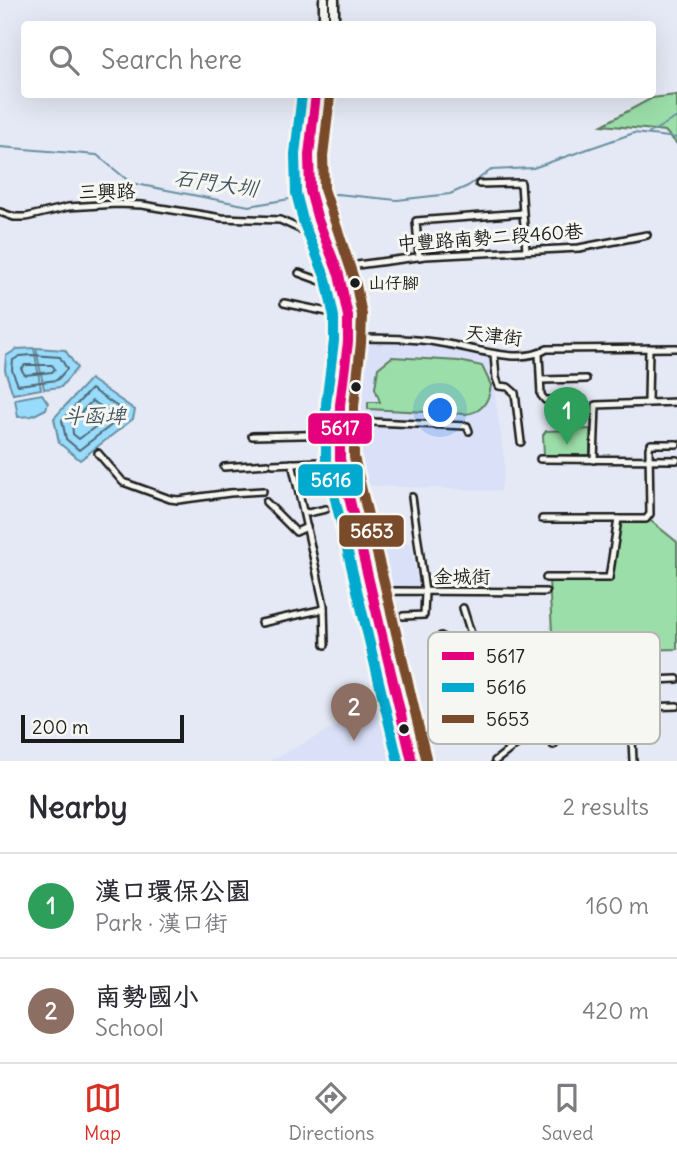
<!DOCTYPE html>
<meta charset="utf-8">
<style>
:root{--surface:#fff;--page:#f2f2f3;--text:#2b2b33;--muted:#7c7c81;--line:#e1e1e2;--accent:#d93025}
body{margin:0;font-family:Delius,"LXGW WenKai TC",sans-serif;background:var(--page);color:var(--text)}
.scale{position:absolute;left:21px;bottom:18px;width:163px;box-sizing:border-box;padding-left:7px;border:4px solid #1c1c1c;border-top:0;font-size:19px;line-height:24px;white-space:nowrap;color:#1c1c1c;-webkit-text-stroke:5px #f6f6f2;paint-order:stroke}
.you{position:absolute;left:441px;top:411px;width:24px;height:24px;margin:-18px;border:5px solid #fff;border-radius:50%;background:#1a73e8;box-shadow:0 0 0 10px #1a73e833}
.badge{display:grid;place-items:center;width:46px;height:46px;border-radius:50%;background:var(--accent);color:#fff;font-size:23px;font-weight:700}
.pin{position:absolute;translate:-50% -58px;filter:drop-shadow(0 2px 4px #0008)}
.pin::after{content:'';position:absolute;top:37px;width:24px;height:21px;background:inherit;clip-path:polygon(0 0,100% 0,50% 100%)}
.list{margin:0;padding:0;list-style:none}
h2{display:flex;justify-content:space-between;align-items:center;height:91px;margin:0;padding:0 28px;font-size:30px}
h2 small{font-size:23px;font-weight:400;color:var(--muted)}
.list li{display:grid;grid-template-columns:46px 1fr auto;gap:21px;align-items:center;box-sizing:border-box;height:105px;padding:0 28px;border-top:2px solid var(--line)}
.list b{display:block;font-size:26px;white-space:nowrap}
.list p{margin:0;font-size:23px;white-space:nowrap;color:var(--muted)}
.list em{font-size:23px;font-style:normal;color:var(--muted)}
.icon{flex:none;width:38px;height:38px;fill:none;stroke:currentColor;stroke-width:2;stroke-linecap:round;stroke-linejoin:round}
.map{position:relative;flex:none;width:677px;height:761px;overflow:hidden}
.search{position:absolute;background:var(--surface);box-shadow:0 7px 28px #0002;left:21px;right:21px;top:21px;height:77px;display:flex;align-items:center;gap:18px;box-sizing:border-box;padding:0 24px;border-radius:7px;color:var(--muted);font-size:26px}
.sheet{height:301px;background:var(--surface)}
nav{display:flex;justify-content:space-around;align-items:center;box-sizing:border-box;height:98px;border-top:2px solid var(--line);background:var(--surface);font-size:19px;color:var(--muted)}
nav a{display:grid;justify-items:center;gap:4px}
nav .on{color:var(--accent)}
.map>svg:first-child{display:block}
</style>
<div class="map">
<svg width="677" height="761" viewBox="0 0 677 761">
<rect width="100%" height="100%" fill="#e5e9f5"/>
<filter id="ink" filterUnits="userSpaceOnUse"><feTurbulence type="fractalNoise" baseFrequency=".0143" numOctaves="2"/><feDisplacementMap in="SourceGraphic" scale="14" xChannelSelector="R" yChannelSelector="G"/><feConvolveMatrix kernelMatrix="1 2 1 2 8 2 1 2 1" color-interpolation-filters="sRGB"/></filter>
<g filter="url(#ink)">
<g fill="#d9e0f7">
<polygon points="360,342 432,345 489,355 505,466 501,491 359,485 351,438"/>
<polygon points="411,543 419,588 381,590 371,549"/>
<polygon points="382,710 392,710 403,761 270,761 350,719 364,720"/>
</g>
<g fill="#9bdea9" stroke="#5c7d62" stroke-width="2">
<polygon points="677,95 677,144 665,131 602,125 652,98"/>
<path d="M392 357 459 361 482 366 491 385C489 402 482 413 465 414L368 409V402H380L375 388 378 368Z"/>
<polygon points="590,429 590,455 544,455 543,435 546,431"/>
<polygon points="651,521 677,542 677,649 556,652 553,649 549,580 611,580 621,522"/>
</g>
<g fill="#99dbfb" stroke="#678fa2" stroke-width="2">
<polygon points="34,348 41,389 13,394 5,370 6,356 17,349"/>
<polygon points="36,348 65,350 77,368 61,387 44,389"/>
<polygon points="90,379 135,410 133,419 80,460 59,443 54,418"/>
<polygon points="42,394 48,403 46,409 32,416 18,417 15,399"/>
</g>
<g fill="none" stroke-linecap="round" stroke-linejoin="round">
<g stroke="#4e6875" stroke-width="2">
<polygon points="32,355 60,357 67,369 57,380 18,385 12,370 13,360 20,356"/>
<polygon points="25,365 52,365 55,369 52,372 25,375 21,369"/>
<polygon points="91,389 124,411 126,414 79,450 66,439 62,420"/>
<polygon points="92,401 109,411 111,415 79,439 73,434 72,422"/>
</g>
<g stroke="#678fa2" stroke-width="2">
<polyline points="648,134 677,117"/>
<polyline points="0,147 97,155 131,183 249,206 307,196"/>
<polyline points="323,195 337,194 397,200 450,194 468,186 491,170 533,168 634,133 677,138"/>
</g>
<g stroke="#1c1c1c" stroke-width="10">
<g id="minor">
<polyline points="479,184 521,183 523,213"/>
<polyline points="0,212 14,217 26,217 68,207 117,204 142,205 222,218 280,220 325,241"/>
<polyline points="419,257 416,221 523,213 526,250"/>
<polyline points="342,267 425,256 579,248 647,235"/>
<polyline points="299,273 329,284 342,285"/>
<polyline points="284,303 347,316"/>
<path d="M354 338C383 338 413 338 441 343 471 347 520 366 547 349L677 348"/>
<polyline points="494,354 496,378 499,386 508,387 515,393 521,442"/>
<polyline points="539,354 541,395 545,400 583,400"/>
<polyline points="541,380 586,379"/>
<polyline points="648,402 649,348"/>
<polyline points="348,421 467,426 469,431"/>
<polyline points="252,436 348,434"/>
<polyline points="98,453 123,482 170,499 178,500 230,493 263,491"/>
<polyline points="540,459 677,460"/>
<polyline points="594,460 596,405 677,402"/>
<polyline points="292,463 303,511 308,513 326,509"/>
<polyline points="273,464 319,462 340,459"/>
<polyline points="224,467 268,464"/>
<polyline points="266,502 296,532 307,527"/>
<polyline points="303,511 324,605 325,645"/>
<polyline points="542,519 646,519 650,514 649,448 651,444 677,444"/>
<polyline points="546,578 609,578 618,519"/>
<polyline points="379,594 391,591 546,592"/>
<polyline points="463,608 495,710"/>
<polyline points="403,616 424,615 425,592 412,497"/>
<polyline points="261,623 324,609"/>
<polyline points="441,636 466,728"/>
<polyline points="629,672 633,761"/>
<polyline points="604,682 677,679"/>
<polyline points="577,709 677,706"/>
<polyline points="553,745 579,718 585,708"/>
<polyline points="495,761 517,744 523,732 555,700"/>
</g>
</g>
<g stroke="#1c1c1c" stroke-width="13">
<g id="secondary">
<polyline points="324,24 324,0"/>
<polyline points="334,24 334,0"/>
<path d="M316 94C312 125 305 160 310 191 317 230 340 265 346 303 352 337 343 372 340 405 339 423 339 441 340 459L412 761"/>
<polyline points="327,94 322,140 320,187 327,221 355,301 356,338 348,438 353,476 379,594 423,761"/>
</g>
</g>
<use href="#minor" stroke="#f6f6f2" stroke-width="5"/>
<use href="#secondary" stroke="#f6f6f2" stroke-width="8"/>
<g stroke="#f6f6f2" stroke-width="16">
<polyline id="bus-1" points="316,94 309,155 310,191 318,220 339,275 348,316 348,342 340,405 340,459 412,761"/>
</g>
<g stroke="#f6f6f2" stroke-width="16">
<polyline id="bus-2" points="302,94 295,154 296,193 304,224 326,279 334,317 334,341 326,404 326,461 398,761"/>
</g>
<g stroke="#f6f6f2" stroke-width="16">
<polyline id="bus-3" points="330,96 323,156 324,189 356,285 362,315 361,343 354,406 354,457 426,758"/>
</g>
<use href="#bus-1" stroke="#e5007d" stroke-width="10"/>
<use href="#bus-2" stroke="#00a9ce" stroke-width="10"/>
<use href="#bus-3" stroke="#7a4b2a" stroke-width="10"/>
</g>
</g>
<g fill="#1c1c1c" stroke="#f6f6f2" stroke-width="2.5">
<circle cx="355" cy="283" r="6"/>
<circle cx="356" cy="387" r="6"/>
<circle cx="404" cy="729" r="6"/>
</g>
<g text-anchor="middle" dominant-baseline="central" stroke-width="6" stroke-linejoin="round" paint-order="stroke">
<g font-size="17" fill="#1c1c1c" stroke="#f6f6f2" text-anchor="start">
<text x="368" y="283">山仔腳</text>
</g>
<g font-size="19" fill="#1c1c1c" stroke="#f6f6f2">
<text transform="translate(107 191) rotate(-1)">三興路</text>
<text transform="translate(490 237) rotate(-4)">中豐路南勢二段460巷</text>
<text transform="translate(494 335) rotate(7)">天津街</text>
<text x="462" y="576">金城街</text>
</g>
<g font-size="21" font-style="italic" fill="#42555f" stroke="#f6f6f2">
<text transform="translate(216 183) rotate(8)">石門大圳</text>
<text x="94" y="415">斗函埤</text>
</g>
</g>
<rect x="428" y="632" width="232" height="112" rx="10" fill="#f6f6f2" stroke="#b5b5b2" stroke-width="2"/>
<rect x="442" y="652" width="32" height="8" fill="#e5007d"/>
<rect x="442" y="683" width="32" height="9" fill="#00a9ce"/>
<rect x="442" y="715" width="32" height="8" fill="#7a4b2a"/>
<g font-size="19" fill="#1c1c1c">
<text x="486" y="663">5617</text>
<text x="486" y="694">5616</text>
<text x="486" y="726">5653</text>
</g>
<g stroke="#f6f6f2" stroke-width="2.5">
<rect x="307" y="412" width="66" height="33" rx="7" fill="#e5007d"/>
<rect x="297" y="463" width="67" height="34" rx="7" fill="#00a9ce"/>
<rect x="338" y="514" width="67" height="34" rx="7" fill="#7a4b2a"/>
</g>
<g font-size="19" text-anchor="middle" font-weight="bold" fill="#fff">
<text x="340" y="435">5617</text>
<text x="331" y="487">5616</text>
<text x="372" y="538">5653</text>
</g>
</svg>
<div class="scale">200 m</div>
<div class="you"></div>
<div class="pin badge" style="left:567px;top:445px;background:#2e9e5b">1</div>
<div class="pin badge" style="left:354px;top:741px;background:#8d6e63">2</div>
<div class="search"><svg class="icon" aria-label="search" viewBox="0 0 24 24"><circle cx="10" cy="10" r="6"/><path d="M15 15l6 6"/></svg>Search here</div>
</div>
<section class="sheet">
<h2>Nearby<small>2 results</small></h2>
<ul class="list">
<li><span class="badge" style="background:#2e9e5b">1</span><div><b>漢口環保公園</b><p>Park · 漢口街</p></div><em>160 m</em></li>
<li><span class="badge" style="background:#8d6e63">2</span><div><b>南勢國小</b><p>School</p></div><em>420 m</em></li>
</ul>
</section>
<nav>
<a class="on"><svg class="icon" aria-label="map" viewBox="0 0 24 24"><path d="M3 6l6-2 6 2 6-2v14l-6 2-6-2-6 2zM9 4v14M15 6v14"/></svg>Map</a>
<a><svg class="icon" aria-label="directions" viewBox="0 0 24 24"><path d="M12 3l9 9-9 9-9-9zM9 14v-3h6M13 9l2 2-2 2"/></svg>Directions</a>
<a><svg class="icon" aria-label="saved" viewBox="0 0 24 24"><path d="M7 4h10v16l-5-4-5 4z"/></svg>Saved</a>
</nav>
